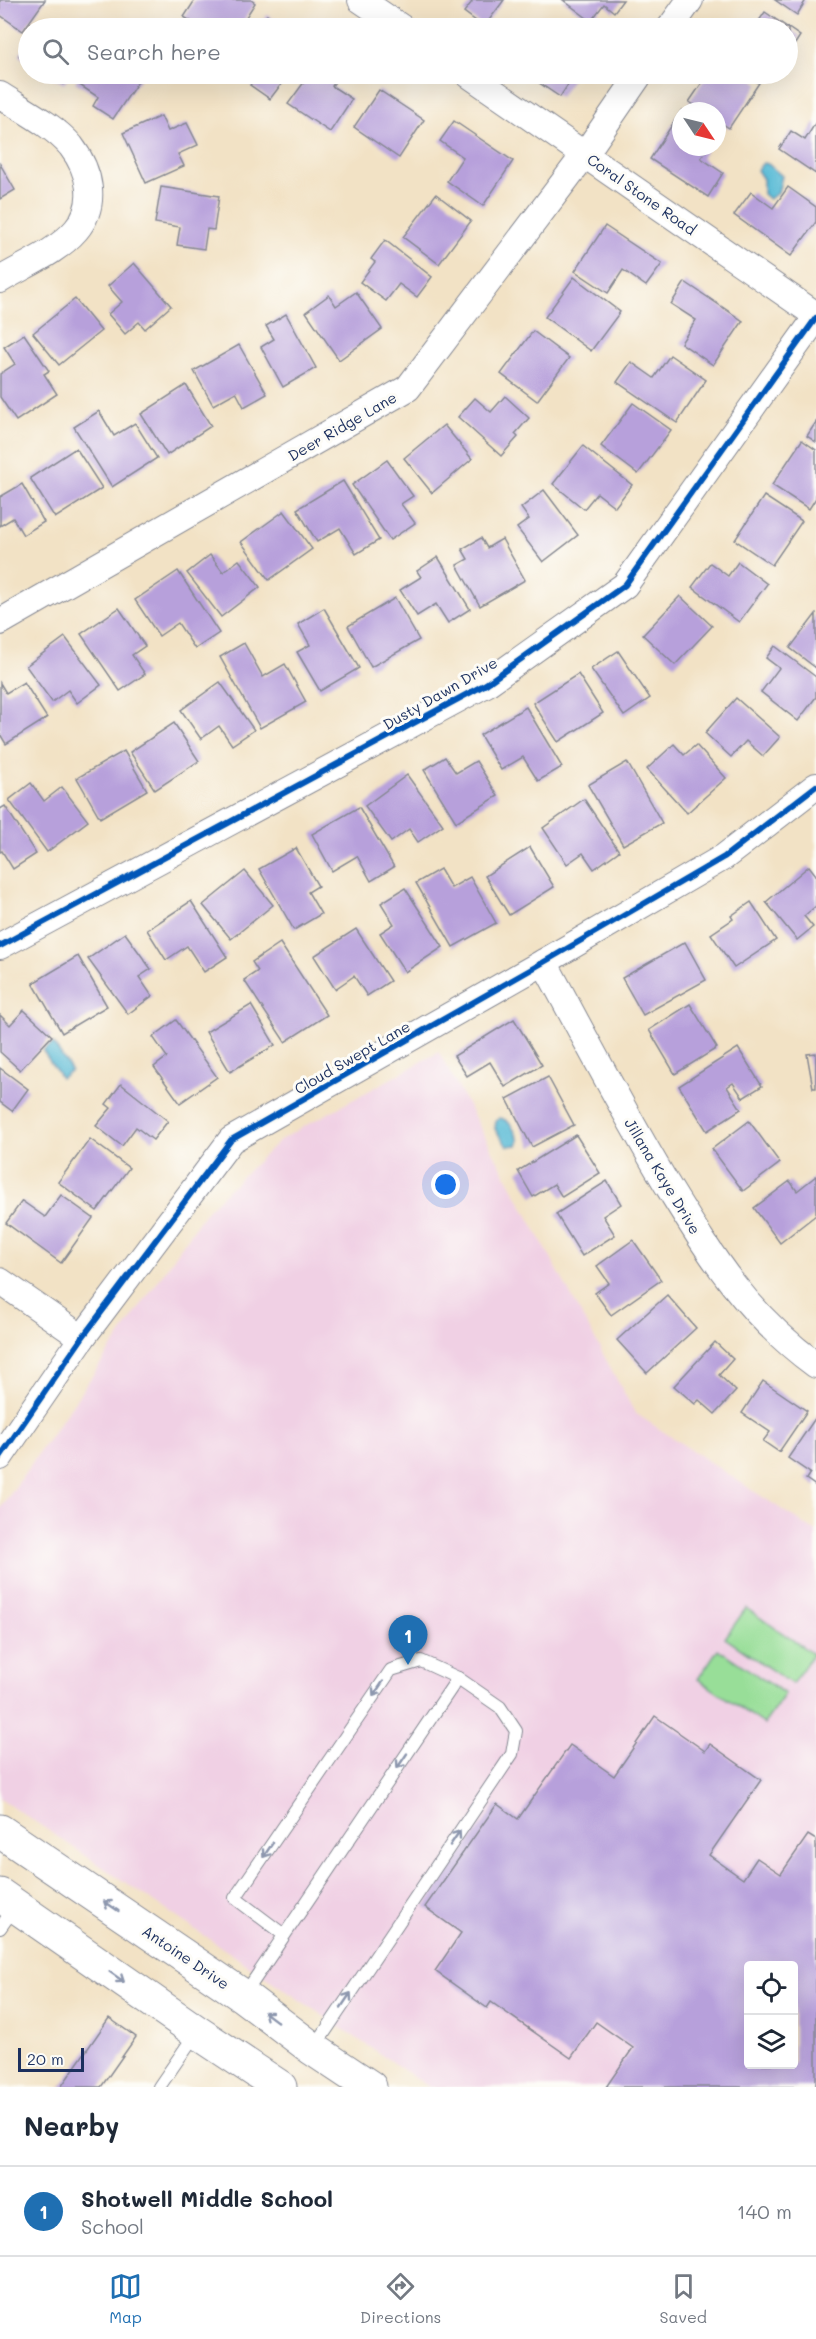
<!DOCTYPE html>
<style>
:root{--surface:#fff;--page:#f2f2f3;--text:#1f2937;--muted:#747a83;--line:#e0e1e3;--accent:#1f6fb2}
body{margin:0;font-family:Mali,sans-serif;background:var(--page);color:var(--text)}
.controls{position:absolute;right:18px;bottom:18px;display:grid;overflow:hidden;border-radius:6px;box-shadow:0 6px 24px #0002}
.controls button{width:54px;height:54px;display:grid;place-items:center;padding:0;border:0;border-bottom:2px solid var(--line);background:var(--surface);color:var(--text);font:30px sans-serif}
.compass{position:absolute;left:672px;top:102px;width:54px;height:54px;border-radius:50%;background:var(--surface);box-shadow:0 6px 24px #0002;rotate:125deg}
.scale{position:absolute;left:18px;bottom:15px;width:66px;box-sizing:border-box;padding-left:6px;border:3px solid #1b2f5e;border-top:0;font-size:16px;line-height:21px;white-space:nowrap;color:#1b2f5e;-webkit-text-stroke:4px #fdfcf7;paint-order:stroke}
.you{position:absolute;left:446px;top:1185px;width:21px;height:21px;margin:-15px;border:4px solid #fff;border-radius:50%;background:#1a73e8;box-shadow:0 0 0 9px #1a73e833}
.badge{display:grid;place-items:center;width:39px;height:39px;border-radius:50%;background:var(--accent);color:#fff;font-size:20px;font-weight:700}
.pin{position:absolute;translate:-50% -50px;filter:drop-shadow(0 2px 3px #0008)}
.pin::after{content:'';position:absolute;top:32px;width:21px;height:18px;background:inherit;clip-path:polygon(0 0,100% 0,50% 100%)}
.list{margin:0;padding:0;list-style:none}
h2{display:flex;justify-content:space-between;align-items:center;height:78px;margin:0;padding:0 24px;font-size:26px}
h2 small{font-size:20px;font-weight:400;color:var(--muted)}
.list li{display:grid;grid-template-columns:39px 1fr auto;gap:18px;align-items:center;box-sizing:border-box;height:90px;padding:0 24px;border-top:2px solid var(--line)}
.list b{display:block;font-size:22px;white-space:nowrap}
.list p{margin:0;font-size:20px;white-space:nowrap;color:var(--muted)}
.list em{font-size:20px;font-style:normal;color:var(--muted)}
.icon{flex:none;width:33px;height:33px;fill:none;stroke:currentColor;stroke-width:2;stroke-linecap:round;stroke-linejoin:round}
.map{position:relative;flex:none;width:816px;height:2087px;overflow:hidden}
.search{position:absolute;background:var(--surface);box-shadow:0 6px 24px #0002;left:18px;right:18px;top:18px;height:66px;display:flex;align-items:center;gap:15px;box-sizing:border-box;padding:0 21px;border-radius:33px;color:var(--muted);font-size:22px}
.sheet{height:168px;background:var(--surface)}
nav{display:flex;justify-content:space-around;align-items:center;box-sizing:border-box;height:84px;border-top:2px solid var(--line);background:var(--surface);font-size:16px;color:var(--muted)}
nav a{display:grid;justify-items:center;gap:3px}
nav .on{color:var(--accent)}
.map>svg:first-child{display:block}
</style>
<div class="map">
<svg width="816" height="2087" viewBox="0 0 816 2087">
<rect width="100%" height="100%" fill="#fdfcf7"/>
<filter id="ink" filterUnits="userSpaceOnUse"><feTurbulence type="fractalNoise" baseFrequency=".0167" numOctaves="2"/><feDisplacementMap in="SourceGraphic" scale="12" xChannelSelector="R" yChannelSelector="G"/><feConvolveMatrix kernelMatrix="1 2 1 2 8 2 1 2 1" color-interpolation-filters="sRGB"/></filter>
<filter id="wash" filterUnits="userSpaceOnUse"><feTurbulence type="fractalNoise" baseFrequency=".008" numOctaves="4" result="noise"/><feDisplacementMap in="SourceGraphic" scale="24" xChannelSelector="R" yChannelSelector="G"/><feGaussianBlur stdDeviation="1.35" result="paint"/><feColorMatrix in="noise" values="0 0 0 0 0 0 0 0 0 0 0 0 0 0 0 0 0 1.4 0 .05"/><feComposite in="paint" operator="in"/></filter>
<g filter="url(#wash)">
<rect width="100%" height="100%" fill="#f2e2c5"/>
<path fill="#f0d0e4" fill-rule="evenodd" d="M439 1052 635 1413 816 1532V2087H429L0 1798V1509L207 1210 280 1140ZM748 1966H794V2064H748Z"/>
<g fill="#98de98" stroke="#5a867b" stroke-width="1.5">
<polygon points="746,1608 813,1654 792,1684 725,1638"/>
<polygon points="718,1649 785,1694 764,1724 698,1679"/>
</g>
<g fill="#56bad5" stroke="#38749a" stroke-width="1.5">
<polygon points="763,163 768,164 782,176 778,193 769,199 763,194 763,179 757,170"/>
<polygon points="53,1043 71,1070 61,1078 43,1051"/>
<path d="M500 1118C511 1120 514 1131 519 1140L517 1145 507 1146 495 1129 496 1121Z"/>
</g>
<g id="blocks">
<g fill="#b7a0db" fill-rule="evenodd">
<polygon points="0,0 45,0 23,31 0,15"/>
<polygon points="195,0 251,0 255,3 239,28 202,28 184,17"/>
<polygon points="469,0 504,0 484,27 464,12 472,2"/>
<polygon points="563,0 623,0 614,12 604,4 591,21"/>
<polygon points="775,0 806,0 797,15"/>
<polygon points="765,12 800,36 788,55 788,28 754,28"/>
<polygon points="267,15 286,28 257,28"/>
<polygon points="42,19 56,28 36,28"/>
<polygon points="742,22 752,28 738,28"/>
<polygon points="28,41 28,61 19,55"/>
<polygon points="47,74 71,74 64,84"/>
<polygon points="80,74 143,74 113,119 93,106 98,97 75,82"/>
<polygon points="258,74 289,74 270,99 250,85"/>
<polygon points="310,74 340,74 332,86 352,99 330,132 288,104"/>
<polygon points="526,74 575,74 560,97"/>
<polygon points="708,74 744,74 759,83 729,128 717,120 717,111 703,111 689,102"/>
<polygon points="379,90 424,120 399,158 354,127"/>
<polygon points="681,111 681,147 708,147 701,158 723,173 708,197 650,159"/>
<polygon points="161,116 168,131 187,123 198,145 178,154 184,166 146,183 123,133"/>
<polygon points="454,121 513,161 483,206 447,181 463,157 440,141"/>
<polygon points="816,122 816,174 779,149 791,131 805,140"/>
<polygon points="0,164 15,190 0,199"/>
<polygon points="161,187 219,196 214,230 207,229 204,249 177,245 180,227 155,223"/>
<polygon points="788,187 816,207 816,222 791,256 734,215 751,192 773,208"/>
<polygon points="436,194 471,221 439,264 403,237"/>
<polygon points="605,226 662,264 646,286 623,270 608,293 575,271"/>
<polygon points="385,240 432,277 417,297 399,284 386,301 360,282 375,262 371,259"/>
<polygon points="134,263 171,306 145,329 139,322 125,334 108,314 122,302 108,286"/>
<polygon points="574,277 620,312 591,351 545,317"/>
<polygon points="685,282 743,321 713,365 681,343 696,320 671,304"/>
<polygon points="356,292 382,329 339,360 306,312 329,295 336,306"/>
<polygon points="75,299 101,331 59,365 33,333"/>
<polygon points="286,314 316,368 283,387 261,347 274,339 266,326"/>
<polygon points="533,331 569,358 537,401 501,374"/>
<polygon points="24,334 49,371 44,374 57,394 16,421 0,397 0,374 15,364 4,347"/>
<polygon points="239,345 267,394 244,407 236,392 213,405 194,371"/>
<polygon points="670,355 706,380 677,423 617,382 631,362 654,378"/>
<polygon points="186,385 211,426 167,455 141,414"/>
<polygon points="505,396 529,418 515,434 518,437 501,456 458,417 475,398 491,412"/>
<polygon points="633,403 671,430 638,474 601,446"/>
<polygon points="99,411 114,436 135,423 157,458 112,487 74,427"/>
<polygon points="816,422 816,442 807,436"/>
<polygon points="444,425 472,459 432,493 404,458"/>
<polygon points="802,440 816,450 816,498 809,509 772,485"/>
<polygon points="583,446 632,485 615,507 597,493 584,509 553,484"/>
<polygon points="76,448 102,488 55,518 30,478"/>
<polygon points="387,460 413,496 401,504 415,523 390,540 352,485"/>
<polygon points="343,481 379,540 356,554 340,528 317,542 297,509"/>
<polygon points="22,484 44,522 23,535 13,518 0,526 0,497"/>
<polygon points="544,490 578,535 543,562 517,528 529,519 521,508"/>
<polygon points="764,496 802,521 772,565 735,540"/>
<polygon points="284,511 312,549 269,580 241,542"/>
<polygon points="481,538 487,548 502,539 525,580 480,606 457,565 468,559 462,549"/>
<polygon points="210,555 223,572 239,560 260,587 221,617 187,573"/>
<polygon points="438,557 470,609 448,623 436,604 417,616 400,590 421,577 417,571"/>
<polygon points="738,562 767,584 739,622 692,587 710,563 728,576"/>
<polygon points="178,571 219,633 195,649 178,623 159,636 135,600"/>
<polygon points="680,596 712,626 675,665 643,635"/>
<polygon points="395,598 419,640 371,667 348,626"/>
<polygon points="119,608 145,646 132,655 145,674 120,691 81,634"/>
<polygon points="324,608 359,668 320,691 297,652 310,645 298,624"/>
<polygon points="816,614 816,668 790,648"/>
<polygon points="65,637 101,685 77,703 68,690 52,702 26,666"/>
<polygon points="244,643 263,677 285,664 306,702 260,728 220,657"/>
<polygon points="775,646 816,677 816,697 798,721 761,692 779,668 766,658"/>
<polygon points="618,651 650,698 624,716 591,669"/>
<polygon points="578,674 603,713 558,742 533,703"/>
<polygon points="24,682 47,718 6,744 0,734 0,683 6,693"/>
<polygon points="220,682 254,730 232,745 219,726 201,739 181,710"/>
<polygon points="736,698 780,737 763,756 746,741 731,757 705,733"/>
<polygon points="526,707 562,767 538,781 523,757 501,770 480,735"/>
<polygon points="174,723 199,761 155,790 130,752"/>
<polygon points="674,744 684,755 696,745 726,778 687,813 647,769"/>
<polygon points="124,751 147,790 100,818 77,778"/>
<polygon points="445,757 456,773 476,761 498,796 456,822 424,770"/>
<polygon points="627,762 662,823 623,845 588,785"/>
<polygon points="407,775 443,825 418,842 409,829 391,842 365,806"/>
<polygon points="31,783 44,801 62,787 88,821 47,852 9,800"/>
<polygon points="584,799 619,851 594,869 583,853 567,864 543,828"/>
<polygon points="5,806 36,854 13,869 2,851 0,852 0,809"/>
<polygon points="359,807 394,867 371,881 357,856 332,871 312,834"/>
<polygon points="530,847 554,887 509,915 485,876"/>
<polygon points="296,848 318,886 308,892 321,914 294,930 259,869"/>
<polygon points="809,866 816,875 816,906 804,916 813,927 797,940 766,902"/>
<polygon points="440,869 451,888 470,877 496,923 453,947 416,883"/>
<polygon points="245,871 273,905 231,939 203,905"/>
<polygon points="405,888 443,947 405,972 380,933 394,924 381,903"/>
<polygon points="191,901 227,957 204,972 187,946 166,960 147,930"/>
<polygon points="751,902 776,940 734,968 711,934 733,919 731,916"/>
<polygon points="356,929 390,981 367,996 354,976 335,989 314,956"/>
<polygon points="125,933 151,969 139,977 152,996 128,1014 88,959"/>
<polygon points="685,942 706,980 643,1015 622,978"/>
<polygon points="280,943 327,1015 285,1042 244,980 258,971 252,962"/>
<polygon points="78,956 107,1006 62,1033 33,983"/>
<polygon points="690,1004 717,1048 675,1074 649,1030"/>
<polygon points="251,1005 275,1045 230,1072 206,1032"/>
<polygon points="24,1010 52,1036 20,1070 0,1052 0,1015 10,1025"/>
<polygon points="514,1019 542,1065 505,1087 490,1062 467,1076 454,1056"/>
<polygon points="176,1020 217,1077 180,1103 154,1067 167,1057 153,1037"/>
<polygon points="738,1048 762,1086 743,1098 733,1083 727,1087 741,1109 707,1131 679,1086"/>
<polygon points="816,1053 816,1088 813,1088 807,1054"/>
<polygon points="0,1068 28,1089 12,1111 0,1102"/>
<polygon points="548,1077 574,1125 532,1147 507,1099"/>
<polygon points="121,1084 168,1121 153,1140 136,1127 122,1146 96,1126 111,1108 106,1104"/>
<polygon points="749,1121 780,1163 743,1191 712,1149"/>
<polygon points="576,1135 600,1173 562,1197 554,1184 533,1197 518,1171"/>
<polygon points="90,1139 129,1168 97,1211 58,1182"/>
<polygon points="816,1176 816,1215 780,1243 754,1208 790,1181 797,1191"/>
<polygon points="607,1181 621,1204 603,1216 615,1235 582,1256 556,1214"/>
<polygon points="61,1195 93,1218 61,1263 6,1223 22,1201 45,1217"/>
<polygon points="633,1240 661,1280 611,1315 595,1293 609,1283 597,1266"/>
<polygon points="667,1295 696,1328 647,1373 617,1340"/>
<polygon points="715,1342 733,1359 719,1375 736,1391 715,1414 699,1400 695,1404 674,1386"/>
<polygon points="763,1381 807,1411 779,1452 763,1441 770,1432 742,1413"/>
<polygon points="816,1417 816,1486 806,1479 810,1473 788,1458"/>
<path d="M655 1716 705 1751 710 1744 761 1780 709 1855 743 1879 757 1858 781 1874 808 1835 816 1840V2087H606L633 2048 596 2022 571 2058 491 2002 487 2008 435 1971 461 1933 425 1907 497 1804 518 1819 570 1745 614 1776ZM748 1966H794V2064H748Z"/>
<polygon points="109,2018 136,2037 101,2087 61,2087"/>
</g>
</g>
</g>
<g filter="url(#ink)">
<use href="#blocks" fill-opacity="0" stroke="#868892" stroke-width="1.5"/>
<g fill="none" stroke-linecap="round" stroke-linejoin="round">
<g stroke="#868892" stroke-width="14">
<g id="lane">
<polyline points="0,1928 15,1907"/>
<polyline points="284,1935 235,1898 391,1670 421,1661 458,1678 500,1707 516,1731 512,1754 314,2048"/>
<polyline points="244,1995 458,1678"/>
<polyline points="159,2087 196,2033"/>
</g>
</g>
<g stroke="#868892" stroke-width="28">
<g id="street">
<polyline points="361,0 402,28"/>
<polyline points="670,28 690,0"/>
<polyline points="468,74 816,315"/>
<path d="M0 95C23 110 53 125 71 146 90 171 98 204 76 230 57 252 25 265 0 280"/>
<polyline points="0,622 408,388 585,154 640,74"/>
<polyline points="0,946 486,684 625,585 816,318"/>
<path d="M544 962C584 1036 623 1111 666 1183 711 1256 745 1313 816 1365"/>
<polyline points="0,1281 82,1338"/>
<polyline points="0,1457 82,1338 231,1140 544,962 724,857 816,786"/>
</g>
</g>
<g stroke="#868892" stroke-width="35">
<g id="secondary">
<polyline points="0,1831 243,1996 313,2049 370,2087"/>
<polyline points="0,1895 197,2032 280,2087"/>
</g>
</g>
<use href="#lane" stroke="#fff" stroke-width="12"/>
<use href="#street" stroke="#fff" stroke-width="26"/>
<use href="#secondary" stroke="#fff" stroke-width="33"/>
<g stroke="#fdfcf7" stroke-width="10">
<g id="cycleway">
<polyline points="0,946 486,684 625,585 816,318"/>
<polyline points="0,1457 82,1338 231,1140 544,962 724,857 816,786"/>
</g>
</g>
<use href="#cycleway" stroke="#0057b8" stroke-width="6"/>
</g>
<defs><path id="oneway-shaft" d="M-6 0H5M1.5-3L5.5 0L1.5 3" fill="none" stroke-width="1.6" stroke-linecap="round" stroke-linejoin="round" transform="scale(1.5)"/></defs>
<g stroke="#8d97ae">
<use href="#oneway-shaft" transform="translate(378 1689) rotate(124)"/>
<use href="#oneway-shaft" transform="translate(402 1761) rotate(124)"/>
<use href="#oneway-shaft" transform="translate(455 1838) rotate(-56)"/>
<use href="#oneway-shaft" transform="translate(268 1850) rotate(124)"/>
<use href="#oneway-shaft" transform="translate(111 1906) rotate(-146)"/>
<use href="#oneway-shaft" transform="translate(117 1977) rotate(35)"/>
<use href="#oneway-shaft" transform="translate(346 2000) rotate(-56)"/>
<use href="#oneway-shaft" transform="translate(271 2017) rotate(-143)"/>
</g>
</g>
<g text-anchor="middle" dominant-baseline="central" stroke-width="6" stroke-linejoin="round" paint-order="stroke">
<g font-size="15" fill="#1b2f5e" stroke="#fdfcf7">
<text transform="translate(642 194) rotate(35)">Coral Stone Road</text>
<text transform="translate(342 426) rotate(-30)">Deer Ridge Lane</text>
<text transform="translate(440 693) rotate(-30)">Dusty Dawn Drive</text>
<text transform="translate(352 1057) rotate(-30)">Cloud Swept Lane</text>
<text transform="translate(663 1176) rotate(59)">Jillana Kaye Drive</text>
<text transform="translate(186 1957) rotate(34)">Antoine Drive</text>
</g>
</g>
</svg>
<div class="controls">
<button><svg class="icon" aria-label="locate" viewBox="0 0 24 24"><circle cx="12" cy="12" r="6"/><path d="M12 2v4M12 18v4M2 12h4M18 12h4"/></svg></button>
<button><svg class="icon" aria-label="layers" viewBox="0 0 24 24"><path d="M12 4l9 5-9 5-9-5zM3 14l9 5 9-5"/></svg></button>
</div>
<svg class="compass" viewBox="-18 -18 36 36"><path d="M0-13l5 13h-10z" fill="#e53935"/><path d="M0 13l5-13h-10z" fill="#747a83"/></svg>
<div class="scale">20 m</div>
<div class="you"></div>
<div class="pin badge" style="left:408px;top:1665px">1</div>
<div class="search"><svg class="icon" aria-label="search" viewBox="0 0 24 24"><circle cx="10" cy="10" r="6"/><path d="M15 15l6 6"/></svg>Search here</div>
</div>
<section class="sheet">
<h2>Nearby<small></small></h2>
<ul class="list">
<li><span class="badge">1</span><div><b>Shotwell Middle School</b><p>School</p></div><em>140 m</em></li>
</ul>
</section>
<nav>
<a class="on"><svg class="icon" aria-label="map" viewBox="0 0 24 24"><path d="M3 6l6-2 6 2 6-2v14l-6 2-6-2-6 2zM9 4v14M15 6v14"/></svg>Map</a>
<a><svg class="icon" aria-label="directions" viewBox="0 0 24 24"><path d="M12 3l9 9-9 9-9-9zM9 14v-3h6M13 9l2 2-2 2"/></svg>Directions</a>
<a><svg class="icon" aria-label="saved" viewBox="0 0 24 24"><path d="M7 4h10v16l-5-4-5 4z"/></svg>Saved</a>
</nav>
